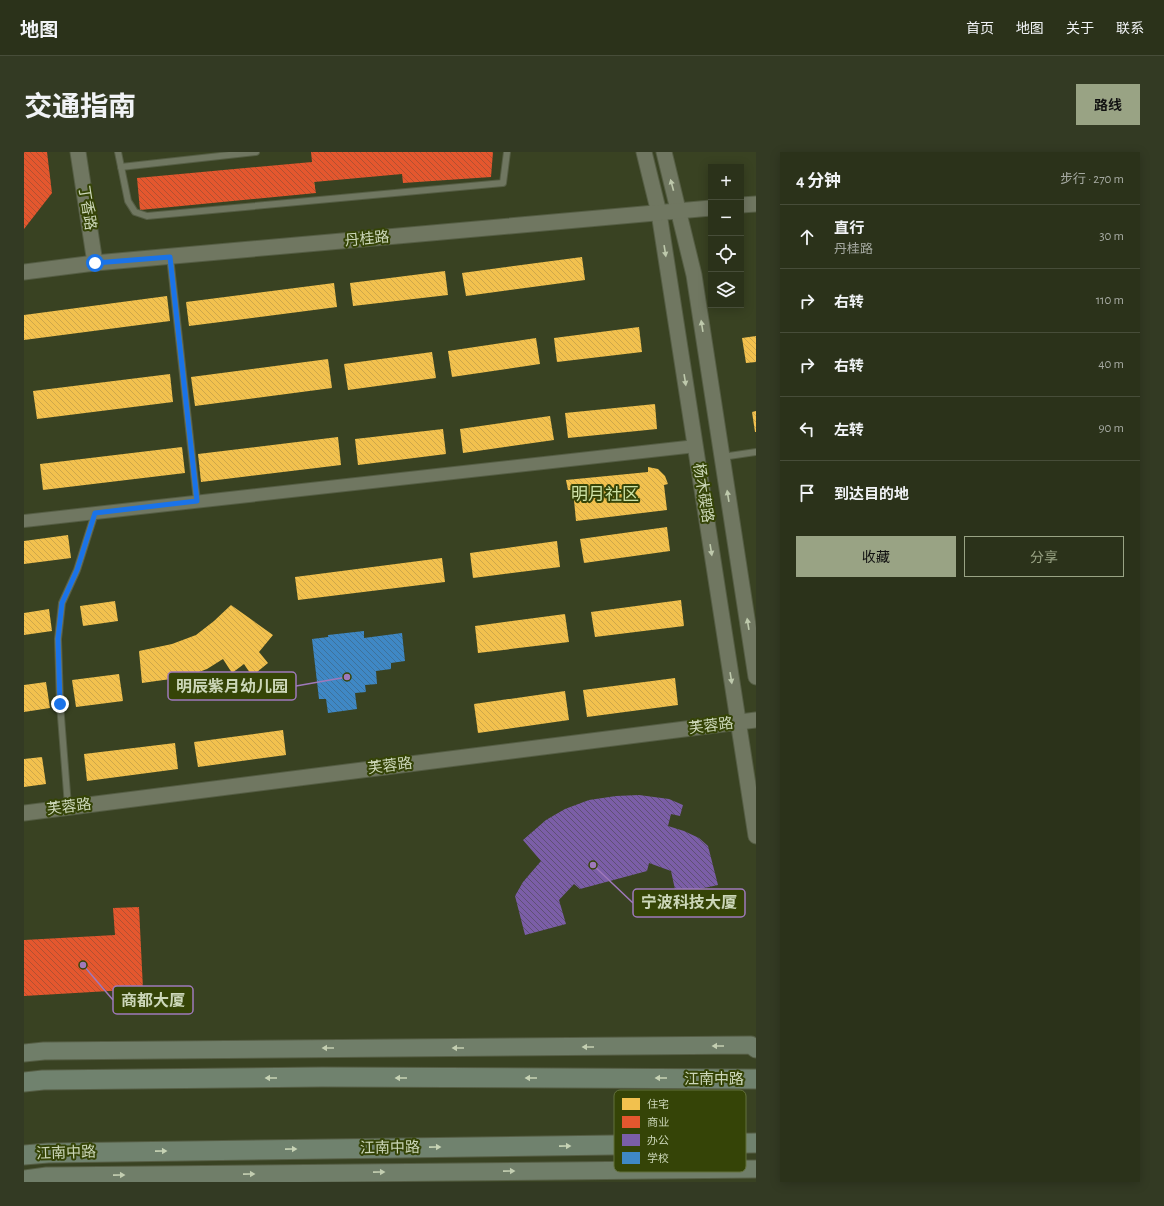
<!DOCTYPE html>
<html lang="zh">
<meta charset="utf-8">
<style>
:root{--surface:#2b321a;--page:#333a23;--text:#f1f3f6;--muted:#a6aaa2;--line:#474d39;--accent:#99a384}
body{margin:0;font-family:"Alegreya Sans","Noto Sans SC",sans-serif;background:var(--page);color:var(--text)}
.controls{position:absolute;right:12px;top:12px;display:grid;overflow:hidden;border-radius:0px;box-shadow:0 2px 10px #0003}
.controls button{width:36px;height:36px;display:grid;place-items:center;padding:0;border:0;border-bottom:1px solid var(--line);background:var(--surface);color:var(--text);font:20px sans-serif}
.stop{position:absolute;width:12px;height:12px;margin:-9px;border:3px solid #1a73e8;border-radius:50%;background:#fff}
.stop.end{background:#1a73e8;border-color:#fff;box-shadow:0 1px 4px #0008}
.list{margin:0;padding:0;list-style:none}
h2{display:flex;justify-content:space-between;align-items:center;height:52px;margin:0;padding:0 16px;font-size:17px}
h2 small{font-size:13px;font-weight:400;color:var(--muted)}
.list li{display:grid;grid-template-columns:26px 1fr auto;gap:12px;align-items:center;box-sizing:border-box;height:64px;padding:0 16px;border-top:1px solid var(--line)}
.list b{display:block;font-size:15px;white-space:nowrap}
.list p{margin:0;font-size:13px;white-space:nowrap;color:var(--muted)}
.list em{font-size:13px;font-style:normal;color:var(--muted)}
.actions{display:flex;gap:8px;padding:12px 16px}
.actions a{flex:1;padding:9px 0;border:1px solid var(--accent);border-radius:0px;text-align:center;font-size:14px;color:var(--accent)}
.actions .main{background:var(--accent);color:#111}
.icon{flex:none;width:22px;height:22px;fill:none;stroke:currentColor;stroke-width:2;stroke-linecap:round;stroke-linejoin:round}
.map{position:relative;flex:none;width:732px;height:1030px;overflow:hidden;border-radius:0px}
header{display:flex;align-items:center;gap:24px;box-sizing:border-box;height:56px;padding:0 20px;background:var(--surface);border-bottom:1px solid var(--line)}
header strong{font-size:19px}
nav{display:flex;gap:22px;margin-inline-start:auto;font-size:14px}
.intro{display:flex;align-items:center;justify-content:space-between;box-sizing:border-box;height:96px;padding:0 24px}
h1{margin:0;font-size:28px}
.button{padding:10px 18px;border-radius:0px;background:var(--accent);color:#111;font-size:14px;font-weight:700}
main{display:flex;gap:24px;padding:0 24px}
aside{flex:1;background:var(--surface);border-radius:0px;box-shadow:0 2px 10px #0003}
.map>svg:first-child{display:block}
</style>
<header>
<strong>地图</strong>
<nav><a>首页</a><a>地图</a><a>关于</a><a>联系</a></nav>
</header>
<div class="intro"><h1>交通指南</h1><a class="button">路线</a></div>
<main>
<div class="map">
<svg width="732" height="1030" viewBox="0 0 732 1030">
<defs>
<pattern id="homes-back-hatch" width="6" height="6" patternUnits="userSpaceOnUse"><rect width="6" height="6" fill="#f2c14e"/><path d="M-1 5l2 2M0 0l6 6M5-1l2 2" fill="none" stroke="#cea74a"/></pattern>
<pattern id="shops-back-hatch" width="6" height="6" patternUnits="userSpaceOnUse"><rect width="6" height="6" fill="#e4572e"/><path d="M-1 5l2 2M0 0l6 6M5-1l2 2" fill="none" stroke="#b25031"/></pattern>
<pattern id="offices-back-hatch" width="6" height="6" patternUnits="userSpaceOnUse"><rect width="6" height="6" fill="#7b5ea7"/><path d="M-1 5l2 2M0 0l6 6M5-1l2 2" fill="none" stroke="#5f5075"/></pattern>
<pattern id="schools-back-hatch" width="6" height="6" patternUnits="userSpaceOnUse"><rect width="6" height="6" fill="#3f88c5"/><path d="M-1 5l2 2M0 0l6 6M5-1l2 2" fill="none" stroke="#3e729b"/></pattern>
</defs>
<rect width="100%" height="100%" fill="#394222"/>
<g fill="url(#homes-back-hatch)">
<polygon points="0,0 21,0 22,4 0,6"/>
<polygon points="298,0 324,0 327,26 290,29 291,39 117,56 115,28 289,11 288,1"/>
<polygon points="340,0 463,0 465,23 380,29 380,21 342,23"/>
<polygon points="558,105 561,128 442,144 438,121"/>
<polygon points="421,119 424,143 329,154 326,131"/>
<polygon points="310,131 313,155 165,174 162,150"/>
<polygon points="143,144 146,169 0,188 0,163"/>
<polygon points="615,175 618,200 533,210 530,186"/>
<polygon points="732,184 732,210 722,211 718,186"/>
<polygon points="512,186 516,212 428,225 424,199"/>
<polygon points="408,200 412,226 324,238 320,212"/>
<polygon points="304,207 308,236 171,254 167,225"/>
<polygon points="146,222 149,250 13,267 9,239"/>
<polygon points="631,252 633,277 544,286 541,261"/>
<polygon points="732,259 732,280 731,280 728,260"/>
<polygon points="526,264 530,288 439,301 436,277"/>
<polygon points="419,277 422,302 334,313 331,287"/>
<polygon points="314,285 317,313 177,330 174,302"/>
<polygon points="158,295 161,321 19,338 16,312"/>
<polygon points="624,315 634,317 641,324 644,332 640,333 643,358 552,369 549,338 544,338 542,328 624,320"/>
<polygon points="643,375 646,399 560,411 556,387"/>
<polygon points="44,383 47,406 0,412 0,389"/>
<polygon points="533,389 536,415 449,426 446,401"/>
<polygon points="418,406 421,430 274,448 271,425"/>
<polygon points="657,448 660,474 571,485 567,460"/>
<polygon points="91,449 94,469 59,474 56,454"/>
<polygon points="207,453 249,483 235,500 244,511 228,524 220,512 208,521 199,507 183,517 161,525 118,531 115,499 148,492 172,483 190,469"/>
<polygon points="25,457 28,479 0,483 0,461"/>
<polygon points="541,462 545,490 454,501 451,474"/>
<polygon points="95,522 99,549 52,555 48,528"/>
<polygon points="651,526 654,553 563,565 559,538"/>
<polygon points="22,530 26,556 0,560 0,533"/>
<polygon points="541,539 545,568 454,581 450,552"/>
<polygon points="259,578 262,603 174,615 170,590"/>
<polygon points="151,591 154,617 63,629 60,602"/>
<polygon points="18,605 22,632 0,635 0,607"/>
</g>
<g fill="url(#shops-back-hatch)">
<polygon points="0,0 23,0 28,41 0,77"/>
<polygon points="287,0 469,0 467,25 379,31 378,22 290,30 292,41 116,58 113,26 288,10"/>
<polygon points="115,755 119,837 0,844 0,788 91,783 89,756"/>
</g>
<polygon fill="url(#offices-back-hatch)" points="615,643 645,647 659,653 656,664 647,662 644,674 660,679 675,686 684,694 694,733 652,742 647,719 625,711 623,719 556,737 550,732 535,748 542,772 501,783 491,744 499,730 517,709 499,688 522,668 541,657 565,648 592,644"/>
<polygon fill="url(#schools-back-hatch)" points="340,479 340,486 378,481 381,509 367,511 367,517 352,519 353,532 341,533 342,540 331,541 333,557 304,561 302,547 295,547 288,487 304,485 304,483"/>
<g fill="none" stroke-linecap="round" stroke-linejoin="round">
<g stroke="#555d44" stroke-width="8">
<g id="service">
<polyline points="94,0 104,49 111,60 123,64 479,31 483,0"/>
<polyline points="97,15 232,0"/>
<polyline points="146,105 173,349"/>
<polyline points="698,305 732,300"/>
<polyline points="44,654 36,552 34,487 38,451 53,418 71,361"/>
</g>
</g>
<g stroke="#555d44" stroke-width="14">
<polyline id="minor" points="0,369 672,294"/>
</g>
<g stroke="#555d44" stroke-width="17">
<g id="tertiary">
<polyline points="54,0 71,111"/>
<polyline points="620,0 635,61 732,684"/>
<polyline points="640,0 670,123 732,525"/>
<polyline points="717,53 732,52"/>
<polyline points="0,120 71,111 687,56"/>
<polyline points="0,661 732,568"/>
</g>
</g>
<g stroke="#555d44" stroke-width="19">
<g id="secondary">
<polyline points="0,901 20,899 727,893 732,897"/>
<polyline points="0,1027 23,1024 732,1017"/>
</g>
</g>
<g stroke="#555d44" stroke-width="21">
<g id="primary">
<polyline points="0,930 19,928 298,925 732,927"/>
<polyline points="0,1003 24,1001 732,991"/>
</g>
</g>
<use href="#service" stroke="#707761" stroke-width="6"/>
<use href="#minor" stroke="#707761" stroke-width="12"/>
<use href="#tertiary" stroke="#707761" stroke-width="15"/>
<use href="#secondary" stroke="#707e69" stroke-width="17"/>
<use href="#primary" stroke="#70826e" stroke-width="19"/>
</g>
<defs><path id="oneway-solid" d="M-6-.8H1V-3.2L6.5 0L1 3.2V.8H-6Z"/></defs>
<g fill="#bec9ac">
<use href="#oneway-solid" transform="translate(648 33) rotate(-105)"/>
<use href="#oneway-solid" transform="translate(641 99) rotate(81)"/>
<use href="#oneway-solid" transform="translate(678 174) rotate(-99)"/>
<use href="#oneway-solid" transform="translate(661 228) rotate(81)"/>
<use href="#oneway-solid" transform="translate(704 344) rotate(-99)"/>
<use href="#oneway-solid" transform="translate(687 398) rotate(81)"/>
<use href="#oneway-solid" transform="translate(724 472) rotate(-99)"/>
<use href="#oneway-solid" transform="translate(707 526) rotate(81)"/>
</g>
<g fill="#c3ceb1">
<use href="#oneway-solid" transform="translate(694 894) rotate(180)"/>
<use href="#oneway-solid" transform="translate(564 895) rotate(180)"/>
<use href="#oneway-solid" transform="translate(304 896) rotate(180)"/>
<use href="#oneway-solid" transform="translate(434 896) rotate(180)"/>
<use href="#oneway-solid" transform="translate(485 1019) rotate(-1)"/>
<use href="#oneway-solid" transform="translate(355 1020) rotate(-1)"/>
<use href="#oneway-solid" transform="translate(225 1022) rotate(-1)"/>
<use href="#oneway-solid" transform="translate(95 1023) rotate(-1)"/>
</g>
<g fill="#c7d3b5">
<use href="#oneway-solid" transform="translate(247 926) rotate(180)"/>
<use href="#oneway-solid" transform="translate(377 926) rotate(-180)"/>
<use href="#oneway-solid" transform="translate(507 926) rotate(-180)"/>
<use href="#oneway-solid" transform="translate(637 926) rotate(-180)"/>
<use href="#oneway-solid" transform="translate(541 994) rotate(-1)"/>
<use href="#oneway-solid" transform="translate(411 995) rotate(-1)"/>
<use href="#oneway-solid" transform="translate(267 997) rotate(-1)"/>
<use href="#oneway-solid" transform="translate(137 999) rotate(-1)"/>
</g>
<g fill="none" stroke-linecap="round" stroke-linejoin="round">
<polyline stroke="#1a73e8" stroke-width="5" points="36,552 34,487 38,451 53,418 71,361 173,349 146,105 71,111"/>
</g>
<g text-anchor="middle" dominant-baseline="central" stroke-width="4" stroke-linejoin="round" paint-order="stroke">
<g font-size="15" fill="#ccd7b9" stroke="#354407">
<text transform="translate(63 56) rotate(81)">丁香路</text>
<text transform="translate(343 87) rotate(-5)">丹桂路</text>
<text transform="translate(679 341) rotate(81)">杨木碶路</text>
<text transform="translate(687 574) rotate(-7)">芙蓉路</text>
<text transform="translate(366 614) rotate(-7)">芙蓉路</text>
<text transform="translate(45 655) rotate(-7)">芙蓉路</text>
<text x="690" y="927">江南中路</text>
<text transform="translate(366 996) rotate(-1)">江南中路</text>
<text transform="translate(42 1001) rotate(-2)">江南中路</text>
</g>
<g font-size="17" fill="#cee3a6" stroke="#354407">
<text x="581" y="342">明月社区</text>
</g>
</g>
<rect x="590" y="938" width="132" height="82" rx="6" fill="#354407" stroke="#62703c" stroke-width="1"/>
<rect x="598" y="946" width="18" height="12" fill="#f2c14e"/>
<rect x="598" y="964" width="18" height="12" fill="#e4572e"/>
<rect x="598" y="982" width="18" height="12" fill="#7b5ea7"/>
<rect x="598" y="1000" width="18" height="12" fill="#3f88c5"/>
<g font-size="11" fill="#ccd7b9">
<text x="623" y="956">住宅</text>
<text x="623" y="974">商业</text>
<text x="623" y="992">办公</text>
<text x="623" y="1010">学校</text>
</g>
<path fill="none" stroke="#9f79bc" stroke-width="1.5" d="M323 525L272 534M569 713L609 751M59 813L89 848"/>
<g fill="#9f79bc" stroke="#354407" stroke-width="1.5">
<circle cx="323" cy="525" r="4"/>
<circle cx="569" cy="713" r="4"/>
<circle cx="59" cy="813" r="4"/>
</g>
<g fill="#354407" stroke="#9f79bc" stroke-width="1.5">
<rect x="144" y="520" width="128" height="28" rx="4"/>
<rect x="609" y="737" width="112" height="28" rx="4"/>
<rect x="89" y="834" width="80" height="28" rx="4"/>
</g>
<g font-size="16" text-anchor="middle" font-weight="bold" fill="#ccd7b9">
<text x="208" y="540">明辰紫月幼儿园</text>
<text x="665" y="756">宁波科技大厦</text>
<text x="129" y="854">商都大厦</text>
</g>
</svg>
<div class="controls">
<button>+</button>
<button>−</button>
<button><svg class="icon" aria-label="locate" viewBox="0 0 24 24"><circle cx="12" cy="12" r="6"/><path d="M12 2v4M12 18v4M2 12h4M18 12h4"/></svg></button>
<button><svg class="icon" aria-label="layers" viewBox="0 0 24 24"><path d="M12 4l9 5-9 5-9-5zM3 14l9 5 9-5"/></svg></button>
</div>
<div class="stop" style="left:71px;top:111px"></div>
<div class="stop end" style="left:36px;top:552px"></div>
</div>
<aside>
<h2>4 分钟<small>步行 · 270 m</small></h2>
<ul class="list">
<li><svg class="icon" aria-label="ahead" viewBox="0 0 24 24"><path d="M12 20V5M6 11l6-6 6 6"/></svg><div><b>直行</b><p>丹桂路</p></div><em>30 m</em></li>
<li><svg class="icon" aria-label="right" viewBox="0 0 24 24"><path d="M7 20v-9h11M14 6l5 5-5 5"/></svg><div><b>右转</b></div><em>110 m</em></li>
<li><svg class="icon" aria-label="right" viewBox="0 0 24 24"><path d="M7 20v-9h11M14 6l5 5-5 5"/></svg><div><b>右转</b></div><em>40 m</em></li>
<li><svg class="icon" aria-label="left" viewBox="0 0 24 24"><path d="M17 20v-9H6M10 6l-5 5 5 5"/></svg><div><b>左转</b></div><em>90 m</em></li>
<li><svg class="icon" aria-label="arrive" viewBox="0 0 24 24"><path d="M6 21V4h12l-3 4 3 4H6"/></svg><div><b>到达目的地</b></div></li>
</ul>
<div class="actions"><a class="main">收藏</a><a>分享</a></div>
</aside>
</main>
